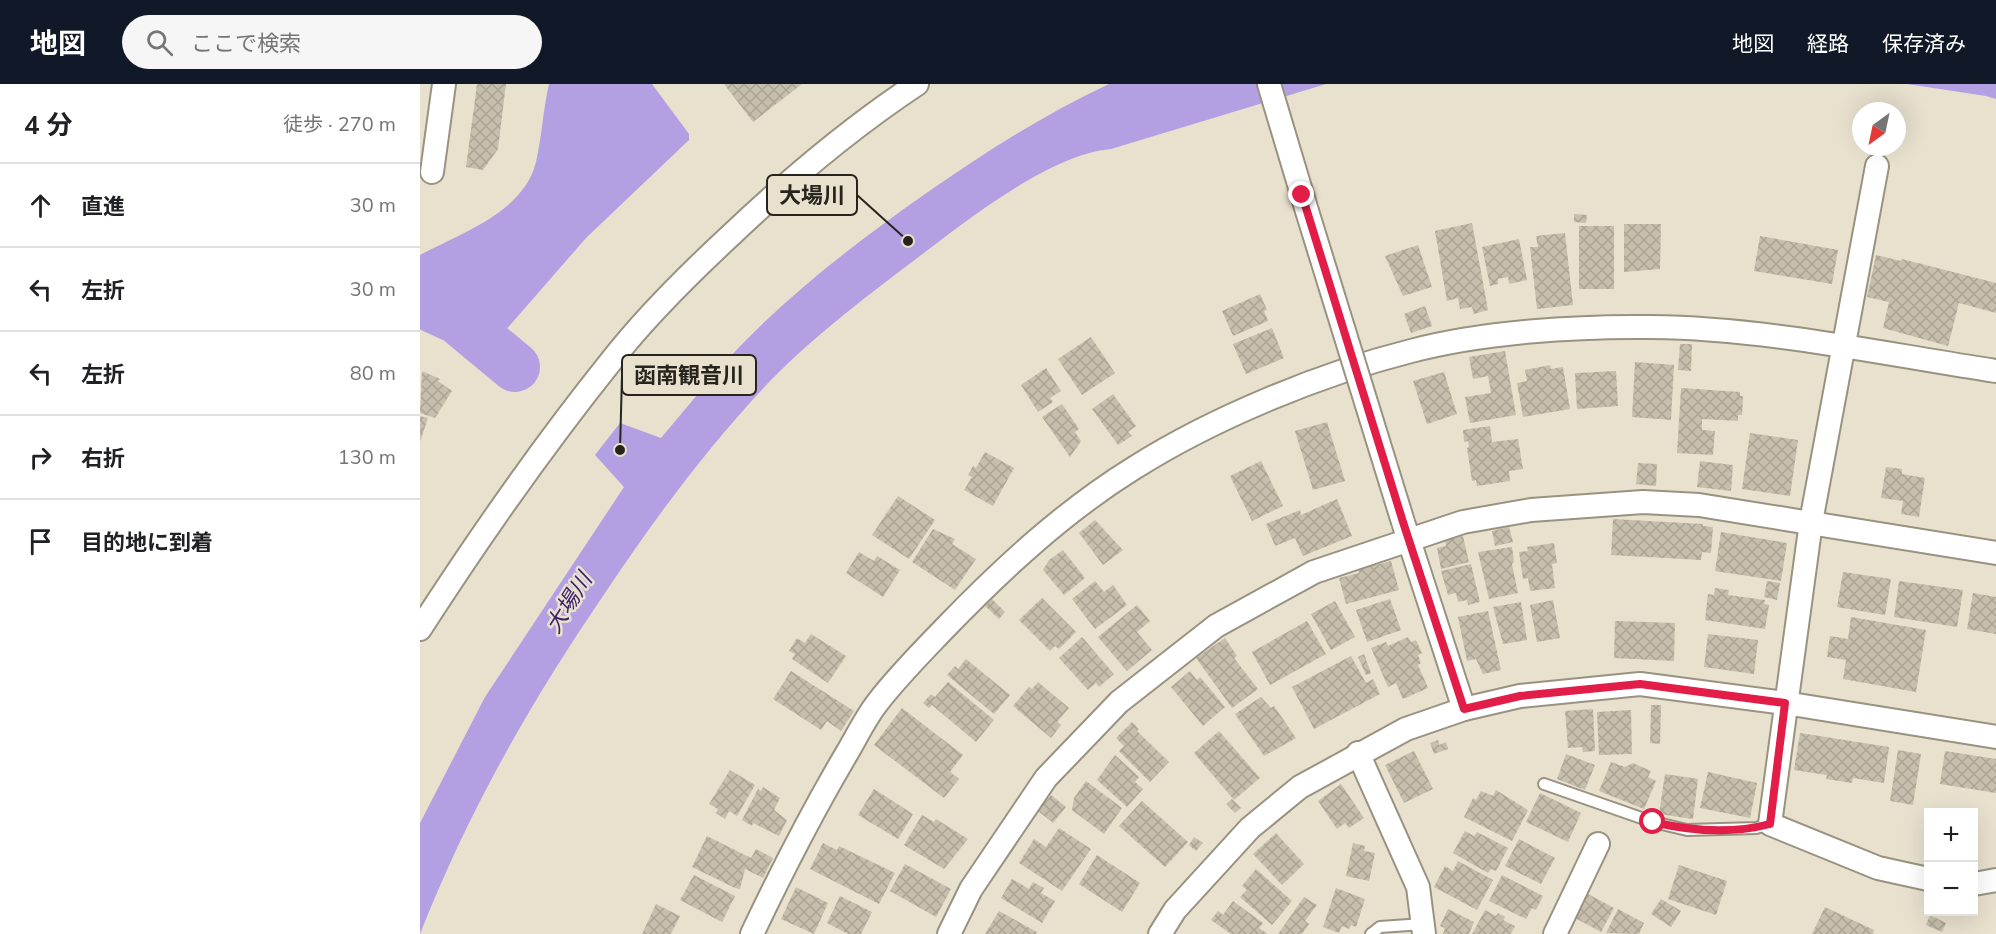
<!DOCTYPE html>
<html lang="ja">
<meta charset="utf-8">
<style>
:root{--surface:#fff;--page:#f6f6f6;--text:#202124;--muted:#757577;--line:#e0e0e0;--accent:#111827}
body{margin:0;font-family:"Nunito Sans","Noto Sans JP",sans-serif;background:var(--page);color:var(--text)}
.controls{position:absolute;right:18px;bottom:18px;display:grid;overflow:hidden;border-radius:0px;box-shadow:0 6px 24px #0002}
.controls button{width:54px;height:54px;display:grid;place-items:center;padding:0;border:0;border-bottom:2px solid var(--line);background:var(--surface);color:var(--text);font:30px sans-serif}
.compass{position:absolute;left:1432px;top:18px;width:54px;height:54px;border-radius:50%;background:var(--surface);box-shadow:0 6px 24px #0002;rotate:213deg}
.stop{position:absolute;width:18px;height:18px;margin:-14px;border:4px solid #e11d48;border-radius:50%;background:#fff}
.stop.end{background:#e11d48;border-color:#fff;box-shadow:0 2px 6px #0008}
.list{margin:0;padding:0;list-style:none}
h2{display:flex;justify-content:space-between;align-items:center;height:78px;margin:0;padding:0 24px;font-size:26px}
h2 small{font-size:20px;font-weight:400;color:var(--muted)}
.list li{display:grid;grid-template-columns:39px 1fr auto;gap:18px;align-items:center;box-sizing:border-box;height:84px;padding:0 24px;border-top:2px solid var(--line)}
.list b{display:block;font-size:22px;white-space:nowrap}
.list em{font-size:20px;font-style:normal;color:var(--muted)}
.icon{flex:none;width:33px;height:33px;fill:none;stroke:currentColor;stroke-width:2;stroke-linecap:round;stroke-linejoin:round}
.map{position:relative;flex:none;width:1576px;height:850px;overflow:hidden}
header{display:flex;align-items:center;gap:36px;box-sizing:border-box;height:84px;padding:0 30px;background:var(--accent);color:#fff}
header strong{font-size:28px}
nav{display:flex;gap:33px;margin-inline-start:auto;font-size:21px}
.search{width:420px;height:54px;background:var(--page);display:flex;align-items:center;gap:15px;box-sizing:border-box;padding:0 21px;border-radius:33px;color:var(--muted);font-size:22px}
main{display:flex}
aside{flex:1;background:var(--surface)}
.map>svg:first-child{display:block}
</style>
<header>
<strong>地図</strong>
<div class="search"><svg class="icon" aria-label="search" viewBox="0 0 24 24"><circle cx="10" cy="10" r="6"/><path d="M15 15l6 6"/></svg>ここで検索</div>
<nav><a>地図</a><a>経路</a><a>保存済み</a></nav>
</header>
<main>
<aside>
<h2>4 分<small>徒歩 · 270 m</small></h2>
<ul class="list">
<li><svg class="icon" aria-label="ahead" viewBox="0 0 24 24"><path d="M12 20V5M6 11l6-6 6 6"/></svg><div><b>直進</b></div><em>30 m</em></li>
<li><svg class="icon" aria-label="left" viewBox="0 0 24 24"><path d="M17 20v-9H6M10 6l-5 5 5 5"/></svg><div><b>左折</b></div><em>30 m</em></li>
<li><svg class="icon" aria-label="left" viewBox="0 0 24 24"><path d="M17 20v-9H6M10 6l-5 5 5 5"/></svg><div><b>左折</b></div><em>80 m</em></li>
<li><svg class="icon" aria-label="right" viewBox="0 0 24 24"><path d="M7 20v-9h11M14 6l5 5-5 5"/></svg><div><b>右折</b></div><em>130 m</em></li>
<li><svg class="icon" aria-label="arrive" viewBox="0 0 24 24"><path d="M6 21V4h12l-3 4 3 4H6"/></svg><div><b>目的地に到着</b></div></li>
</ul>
</aside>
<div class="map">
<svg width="1576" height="850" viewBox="0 0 1576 850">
<defs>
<pattern id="building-cross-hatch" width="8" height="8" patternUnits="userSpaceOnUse" patternTransform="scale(1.5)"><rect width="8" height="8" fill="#c7bfad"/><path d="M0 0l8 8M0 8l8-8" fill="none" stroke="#aba494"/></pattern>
</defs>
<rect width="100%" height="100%" fill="#e8e1ce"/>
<g fill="#b2a0e3">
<path d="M129 0H232L269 50V56L166 154 84 248 90 256 102 265 81 294 0 233V171C41 149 104 128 116 78 122 52 123 26 129 0Z"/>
<path d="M689 0H906L691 65C634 70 559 127 513 162 458 204 400 246 351 296 289 361 235 434 185 509 110 619 49 726 0 850V739L65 613 204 403 175 371 200 339 241 354C263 328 284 302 306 277 365 213 434 160 505 110 564 69 623 31 689 0Z"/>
<polygon points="1487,0 1576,0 1576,15 1566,12"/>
</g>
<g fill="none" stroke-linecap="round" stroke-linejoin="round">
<polyline stroke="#b2a0e3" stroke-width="50" points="0,218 37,235 95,283"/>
</g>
<g fill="url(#building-cross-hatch)">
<polygon points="57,0 86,0 78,65 63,86 46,83"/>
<polygon points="304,0 382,0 333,38"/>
<polygon points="1154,130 1167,131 1166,139 1154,138"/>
<polygon points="1052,139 1068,226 1054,230 1052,223 1040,225 1038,214 1027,217 1015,147"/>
<polygon points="1204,140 1241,140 1240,185 1204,188"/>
<rect x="1159" y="142" width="35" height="63"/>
<polygon points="1145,149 1153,221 1117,225 1110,163 1118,163 1116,152"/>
<polygon points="1340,152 1418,166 1412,200 1334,187"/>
<polygon points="1099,155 1107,196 1089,200 1088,193 1078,195 1078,200 1070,202 1062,163"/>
<polygon points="998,161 1012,203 983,212 965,172"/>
<polygon points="1456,171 1481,177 1482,175 1576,199 1576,229 1539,219 1528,262 1463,244 1469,218 1447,213"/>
<polygon points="840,210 847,226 844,227 848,237 813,252 802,227"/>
<polygon points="1005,222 1012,242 991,249 984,230"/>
<polygon points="852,244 864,274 826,290 813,260"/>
<polygon points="671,253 695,289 662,311 638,275"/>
<polygon points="1260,260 1272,260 1271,287 1258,286"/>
<polygon points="1085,267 1096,331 1050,339 1045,313 1071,309 1068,292 1053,295 1049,273"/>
<polygon points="1215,278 1254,281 1251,336 1212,333"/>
<polygon points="1130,281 1131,285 1143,283 1150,325 1103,333 1097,299 1107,297 1105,286"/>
<polygon points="626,284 641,307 630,314 633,318 618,328 601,301"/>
<polygon points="2,287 20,295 18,297 32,307 15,334 0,329"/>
<polygon points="1196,287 1198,322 1157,325 1155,289"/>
<polygon points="1024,288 1037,330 1007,340 993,297"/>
<polygon points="1261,304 1320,308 1320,312 1323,312 1322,331 1318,331 1318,337 1282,335 1282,346 1295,347 1293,371 1257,369"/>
<polygon points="693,310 716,342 708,348 712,352 698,361 672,325"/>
<polygon points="642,320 659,345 655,348 661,357 650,373 622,333"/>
<polygon points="0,332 8,334 0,358"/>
<polygon points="907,338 925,397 893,406 875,347"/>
<polygon points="1070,342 1072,358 1098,355 1103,385 1089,387 1090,397 1057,402 1056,396 1052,397 1047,364 1049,363 1048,357 1044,358 1043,346"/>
<polygon points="1330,349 1378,356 1370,412 1322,405"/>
<polygon points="565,368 594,384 573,422 544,406 552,393 548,391 553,382 556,384"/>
<polygon points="841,377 863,422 832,437 810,392"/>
<polygon points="1280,377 1313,381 1311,407 1277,403"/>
<polygon points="1218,379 1237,380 1236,402 1216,400"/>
<polygon points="1466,383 1482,385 1482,390 1505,394 1499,433 1481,430 1483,417 1461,414"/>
<polygon points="478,412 515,436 489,475 452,451"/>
<polygon points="917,415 932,452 883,472 875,454 855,462 846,440 880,426 881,431"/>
<polygon points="1193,435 1283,440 1283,442 1293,443 1291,469 1282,468 1281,476 1191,471"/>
<polygon points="675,436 703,466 683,481 659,449"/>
<polygon points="1089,443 1093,458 1075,462 1072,447"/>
<polygon points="513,445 535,455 532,460 556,475 535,506 492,478"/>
<polygon points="1301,448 1367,459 1361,497 1295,487"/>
<polygon points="1043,452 1049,478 1021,485 1017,464 1026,462 1025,456"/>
<polygon points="1134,459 1137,479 1132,480 1135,504 1110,507 1108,494 1103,495 1099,468 1108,467 1107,463"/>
<polygon points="1092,463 1094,477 1092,480 1098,509 1069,515 1058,468"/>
<polygon points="643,466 665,494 644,511 623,486 629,476"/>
<polygon points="439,468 454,477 457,472 480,486 463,513 426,489"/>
<polygon points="955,477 956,481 971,477 979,506 926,520 919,494 939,489 937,482"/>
<polygon points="1051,480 1060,518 1048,521 1047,516 1038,518 1036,509 1028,511 1021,487"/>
<polygon points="1423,488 1471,495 1465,531 1417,523"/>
<polygon points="675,497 684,508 693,501 707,521 675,545 652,515"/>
<polygon points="1347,497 1360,499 1357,516 1344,513"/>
<polygon points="1479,497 1543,506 1537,543 1474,533"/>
<polygon points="1295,504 1309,506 1308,511 1345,516 1344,520 1349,521 1345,545 1285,536 1288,510 1294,511"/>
<polygon points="1553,509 1576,513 1576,550 1547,545"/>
<polygon points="622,514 656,548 639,565 635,562 630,567 599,536"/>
<polygon points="572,515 585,528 579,535 565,522"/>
<polygon points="970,515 981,546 947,558 936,526"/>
<polygon points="1133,516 1140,554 1117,558 1110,521"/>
<polygon points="915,517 935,553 911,566 891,530"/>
<polygon points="1101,518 1107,556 1083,560 1073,523"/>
<polygon points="717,521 730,537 717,548 732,566 707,587 678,553"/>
<polygon points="1068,527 1081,586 1063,590 1056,575 1047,577 1038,533"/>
<polygon points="1431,533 1506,546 1496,608 1423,595 1426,576 1407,573 1410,552 1428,555"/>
<polygon points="887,537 906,570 850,601 832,568"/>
<polygon points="1195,537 1255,539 1254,577 1194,574"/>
<polygon points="391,550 426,572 408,599 372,575 375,570 369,567 377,554 385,559"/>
<polygon points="1288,550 1338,556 1334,590 1284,583"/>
<polygon points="662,553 694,590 679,603 676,599 668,606 639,574"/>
<polygon points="988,553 991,558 996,556 1002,569 998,571 1001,579 998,581 1008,604 983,615 976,599 968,603 951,564 966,558 968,562"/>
<polygon points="805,554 817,572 814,574 838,605 812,624 776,574"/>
<polygon points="944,570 951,589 946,591 938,573"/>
<polygon points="931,572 946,599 953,595 960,610 894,645 872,603"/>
<polygon points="546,575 590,611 574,630 527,591 535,582 538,585"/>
<polygon points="371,587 434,627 421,647 407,637 401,646 353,615"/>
<polygon points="770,587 777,596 780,593 805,623 783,642 751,603"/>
<polygon points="528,598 574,636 556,658 512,621 509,624 503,619 511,610 515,613"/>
<polygon points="618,598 649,624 637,638 641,641 631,654 593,622 609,603 612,605"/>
<polygon points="841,613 851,624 854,622 876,654 844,672 815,630"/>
<polygon points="1231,621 1241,621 1240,660 1230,659"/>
<polygon points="482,624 543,671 530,688 539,695 524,714 454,661"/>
<polygon points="1173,625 1175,667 1163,668 1162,663 1148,664 1145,627"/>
<polygon points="1211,626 1212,670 1179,671 1177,628"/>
<polygon points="712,638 719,645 717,647 749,678 730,698 699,667 704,662 696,654"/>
<polygon points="799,647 840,694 814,716 774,669"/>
<polygon points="1380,649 1469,663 1464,699 1433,694 1432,699 1406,695 1407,691 1374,686"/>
<polygon points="1018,656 1019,661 1026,658 1028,665 1014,670 1010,659"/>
<polygon points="1478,666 1501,670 1493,721 1470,717"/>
<polygon points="994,667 1013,705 984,719 965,681"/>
<polygon points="1525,667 1576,675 1576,709 1520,700"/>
<polygon points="1146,670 1175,681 1165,706 1137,695"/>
<polygon points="695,671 719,693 715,698 723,705 707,723 677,696"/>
<polygon points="1191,678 1205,683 1213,679 1231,687 1228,693 1236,697 1224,725 1179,707"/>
<polygon points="310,686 335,701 317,732 309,727 305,735 296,729 298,725 289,720"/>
<polygon points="1288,688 1337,699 1330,734 1280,724"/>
<polygon points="1245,690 1278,695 1273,735 1239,730"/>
<polygon points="666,697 702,724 684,750 652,726 654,714"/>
<polygon points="921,700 944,734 929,744 925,739 917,745 898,717"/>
<polygon points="343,703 360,714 354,726 367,736 359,752 333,739 332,742 322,736 338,705 341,707"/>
<polygon points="454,705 493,730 478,755 438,731"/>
<polygon points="1076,706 1108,726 1092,757 1044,733 1053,714 1056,716 1061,707 1073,712"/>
<polygon points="1120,709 1161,729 1148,758 1106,738"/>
<polygon points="631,711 646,723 633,739 618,727"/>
<polygon points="812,715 821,724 815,729 806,720"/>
<polygon points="722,717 768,758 745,783 699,742"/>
<polygon points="502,731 514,738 516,735 548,755 524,785 484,761"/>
<polygon points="639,744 671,765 642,807 599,779 614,755 626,763"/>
<polygon points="1045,747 1054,752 1057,748 1088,764 1076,787 1071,785 1068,789 1033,769"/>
<polygon points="856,749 884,780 862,801 833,770"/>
<polygon points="287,752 331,774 336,765 353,774 343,794 325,785 320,805 315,804 272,783"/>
<polygon points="774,753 783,759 776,767 769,761"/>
<polygon points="1099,755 1135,774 1121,800 1085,782"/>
<polygon points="403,759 417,766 419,762 475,789 459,820 390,785"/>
<polygon points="933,759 945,762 944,767 955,769 949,797 926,792"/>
<polygon points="677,771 720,799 702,828 659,800"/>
<polygon points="1038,777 1073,796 1057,826 1014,803 1025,782 1033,787"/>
<polygon points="485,780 531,805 516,833 470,807"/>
<polygon points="1259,781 1307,797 1296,831 1248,815"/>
<polygon points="836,785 872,817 852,841 820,813 827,806 822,802"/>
<polygon points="274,791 315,812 302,838 260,816"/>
<polygon points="1082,791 1123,812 1116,826 1112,824 1106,835 1069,817"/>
<polygon points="592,795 609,805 613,798 624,804 621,809 635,817 622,839 581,814"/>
<polygon points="376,803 408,819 394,850 361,835"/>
<polygon points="916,804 945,815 936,843 931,841 929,845 922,842 919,849 903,843"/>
<polygon points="1168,810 1194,824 1181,848 1155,834"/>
<polygon points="420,812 452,828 441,850 428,850 407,839"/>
<polygon points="884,813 897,821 885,837 889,840 882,850 858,850"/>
<polygon points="1241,815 1261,827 1251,843 1231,830"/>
<polygon points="813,817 843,839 839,844 848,850 811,850 791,836 798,827 803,831"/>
<polygon points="236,820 260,832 251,850 222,850"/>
<polygon points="1405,823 1454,846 1453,850 1392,850"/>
<polygon points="1028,825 1054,838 1049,850 1023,850 1025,844 1020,842"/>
<polygon points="1198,825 1224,839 1219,850 1186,849"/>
<polygon points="1065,826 1076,832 1078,829 1085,833 1083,836 1095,842 1091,850 1052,850"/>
<polygon points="579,827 617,848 616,850 565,850"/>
<polygon points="1510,831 1526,839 1522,848 1506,841"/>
</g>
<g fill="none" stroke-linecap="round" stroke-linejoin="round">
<g stroke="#999280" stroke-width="14">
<g id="service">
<polyline points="1124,700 1233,738 1267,746 1336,744 1350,740"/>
<polyline points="951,850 960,843 1003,840"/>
</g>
</g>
<g stroke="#999280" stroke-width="26">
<g id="minor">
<polyline points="849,0 887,127"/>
<polyline points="1457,82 1391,438 1350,740 1458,784 1508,795"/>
<polyline points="12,88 24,0"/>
<polyline points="984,441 1044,625"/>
<path d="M0 545C60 452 123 362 192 276 227 231 269 190 311 151 370 95 429 45 497 0"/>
<polyline points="938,669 998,803 1004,850"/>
<polyline points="1554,800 1576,796"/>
<path d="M332 850C361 789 392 728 427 669 437 652 446 633 458 618 478 592 502 568 524 545 581 486 643 428 714 384 793 334 900 290 991 267 1063 248 1157 242 1231 243 1346 244 1463 270 1576 287"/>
<polyline points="529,850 551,805 626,694 699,618 796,542 894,488 1043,438 1111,426 1223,418 1279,421 1576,469"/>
<polyline points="740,850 755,826 830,744 880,703 986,645 1044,625 1100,612 1220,600 1365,619 1576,653"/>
<polyline points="1135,850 1178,760"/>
</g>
</g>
<use href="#service" stroke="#fff" stroke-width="10"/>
<use href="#minor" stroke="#fff" stroke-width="22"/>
<g stroke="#999280" stroke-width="26" stroke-linecap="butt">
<polyline id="minor-bridge" points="887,127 983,438"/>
</g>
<use href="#minor-bridge" stroke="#fff" stroke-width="22"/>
</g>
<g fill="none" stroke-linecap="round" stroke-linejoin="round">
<path stroke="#e11d48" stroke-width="8" d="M882 111 983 438 1044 625 1100 612 1220 600 1365 619 1350 740C1312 750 1271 747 1233 738"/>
</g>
<g text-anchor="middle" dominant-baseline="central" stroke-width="5" stroke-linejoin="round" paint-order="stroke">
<g font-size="22" font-style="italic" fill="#3e206d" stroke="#e8e1ce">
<text transform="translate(149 519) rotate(-58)">大場川</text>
</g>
</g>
<path fill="none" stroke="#27241d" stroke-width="2" d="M488 157L437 111M200 366L202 291"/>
<g fill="#27241d" stroke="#e8e1ce" stroke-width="2">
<circle cx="488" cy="157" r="6"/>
<circle cx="200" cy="366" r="6"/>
</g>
<g fill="#e8e1ce" stroke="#27241d" stroke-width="2">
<rect x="347" y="91" width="90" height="40" rx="6"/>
<rect x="202" y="271" width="134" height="40" rx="6"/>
</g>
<g font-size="22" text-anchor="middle" font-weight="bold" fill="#27241d">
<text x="392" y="119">大場川</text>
<text x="269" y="299">函南観音川</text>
</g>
</svg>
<div class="controls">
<button>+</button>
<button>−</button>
</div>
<svg class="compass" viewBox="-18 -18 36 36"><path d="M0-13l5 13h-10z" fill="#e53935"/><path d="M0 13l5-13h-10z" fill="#757577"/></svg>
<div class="stop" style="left:1233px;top:738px"></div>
<div class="stop end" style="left:882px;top:111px"></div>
</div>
</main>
